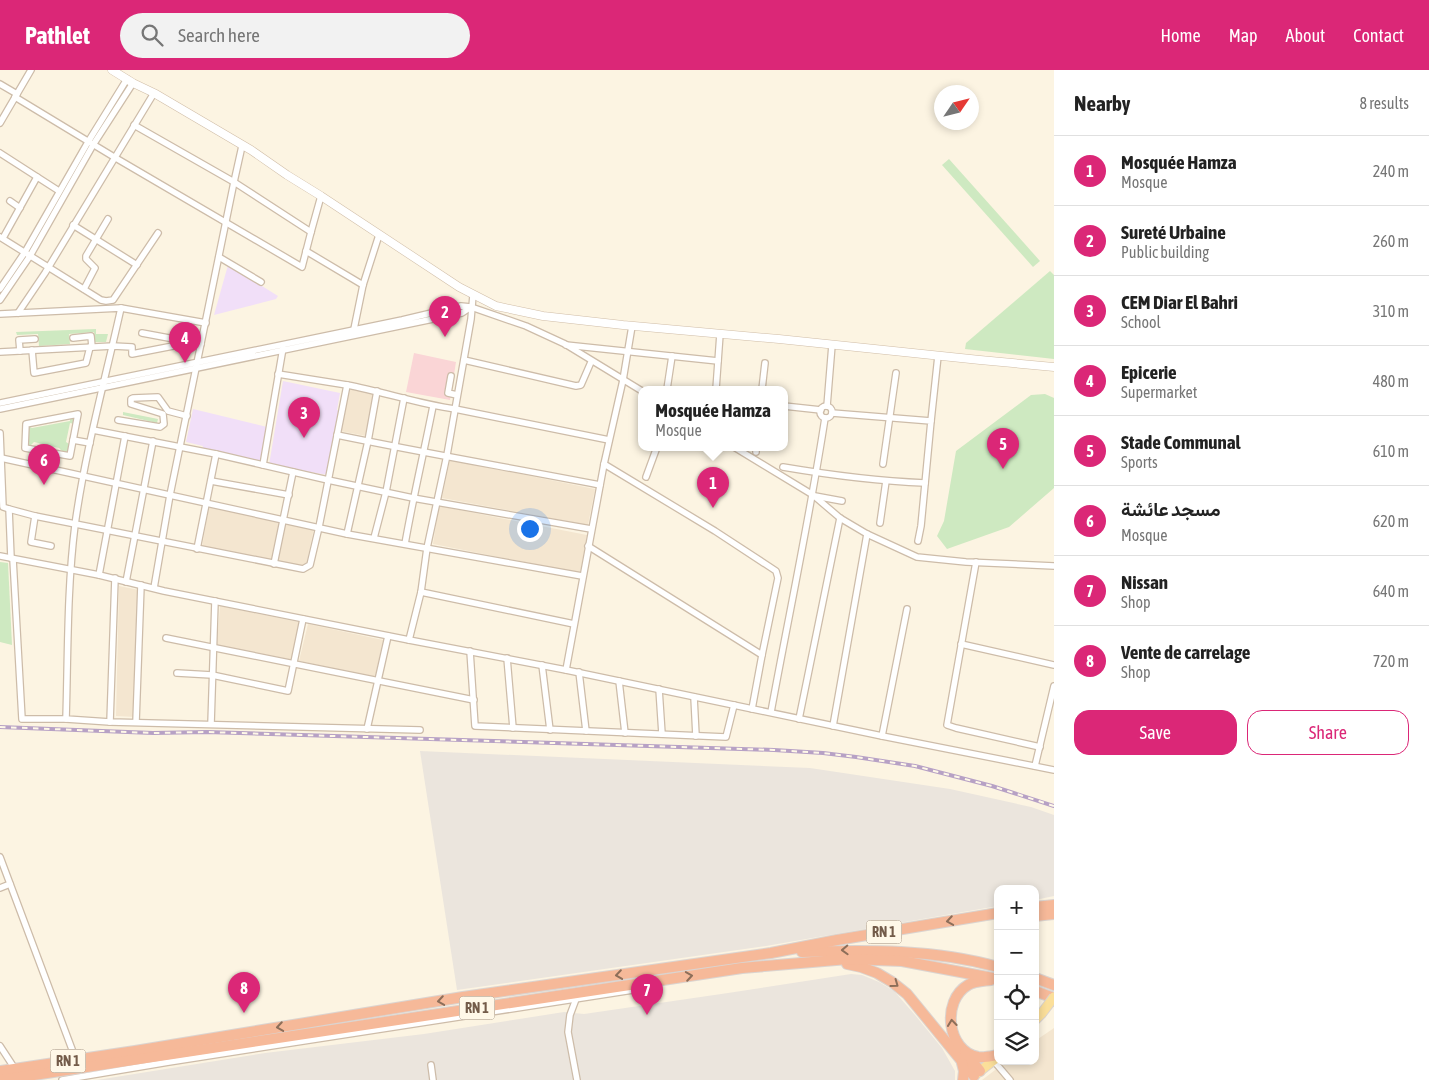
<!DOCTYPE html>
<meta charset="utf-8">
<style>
:root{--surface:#fff;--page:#f2f2f2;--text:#222;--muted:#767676;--line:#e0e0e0;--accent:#db2777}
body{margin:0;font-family:"Asap Condensed",Vazirmatn,sans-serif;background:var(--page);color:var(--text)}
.controls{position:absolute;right:15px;bottom:15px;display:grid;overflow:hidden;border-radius:10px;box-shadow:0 2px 8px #0003}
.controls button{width:45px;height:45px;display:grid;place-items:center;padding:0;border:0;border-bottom:1px solid var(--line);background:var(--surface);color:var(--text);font:25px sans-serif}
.compass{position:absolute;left:934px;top:15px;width:45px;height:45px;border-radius:50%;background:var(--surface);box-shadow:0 2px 8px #0003;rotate:55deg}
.you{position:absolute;left:529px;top:458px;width:18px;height:18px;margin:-12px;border:4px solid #fff;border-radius:50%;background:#1a73e8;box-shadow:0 0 0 8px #1a73e833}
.badge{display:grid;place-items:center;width:32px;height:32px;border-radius:50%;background:var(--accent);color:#fff;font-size:16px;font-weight:700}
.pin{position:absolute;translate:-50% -41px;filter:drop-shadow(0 1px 2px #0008)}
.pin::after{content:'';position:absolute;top:26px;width:18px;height:15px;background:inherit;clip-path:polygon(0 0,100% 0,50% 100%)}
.popup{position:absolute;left:638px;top:316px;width:150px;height:65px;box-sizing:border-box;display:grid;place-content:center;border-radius:10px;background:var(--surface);filter:drop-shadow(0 1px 4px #0005);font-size:16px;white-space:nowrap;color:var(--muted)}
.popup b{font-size:19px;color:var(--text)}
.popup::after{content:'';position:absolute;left:50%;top:100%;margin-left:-10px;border:10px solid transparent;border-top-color:var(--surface)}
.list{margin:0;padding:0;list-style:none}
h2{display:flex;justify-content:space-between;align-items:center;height:65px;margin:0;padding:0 20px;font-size:21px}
h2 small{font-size:16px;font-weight:400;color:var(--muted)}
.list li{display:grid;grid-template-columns:32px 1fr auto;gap:15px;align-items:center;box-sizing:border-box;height:70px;padding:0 20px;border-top:1px solid var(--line)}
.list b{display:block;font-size:19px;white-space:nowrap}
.list p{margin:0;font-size:16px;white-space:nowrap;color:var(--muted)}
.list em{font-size:16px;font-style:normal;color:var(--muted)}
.actions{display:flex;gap:10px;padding:15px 20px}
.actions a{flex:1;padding:11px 0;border:1px solid var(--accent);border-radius:15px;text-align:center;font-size:18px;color:var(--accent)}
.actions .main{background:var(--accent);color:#fff}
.icon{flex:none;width:28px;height:28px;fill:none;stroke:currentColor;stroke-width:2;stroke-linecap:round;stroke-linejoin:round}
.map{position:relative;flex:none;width:1054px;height:1010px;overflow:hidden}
header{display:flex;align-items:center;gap:30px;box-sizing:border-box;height:70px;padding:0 25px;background:var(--accent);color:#fff}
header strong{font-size:24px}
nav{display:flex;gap:28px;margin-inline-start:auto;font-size:18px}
.search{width:350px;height:45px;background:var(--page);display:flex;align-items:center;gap:12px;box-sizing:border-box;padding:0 18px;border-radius:28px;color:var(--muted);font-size:19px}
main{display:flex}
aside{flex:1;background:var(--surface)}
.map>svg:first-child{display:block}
</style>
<header>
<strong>Pathlet</strong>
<div class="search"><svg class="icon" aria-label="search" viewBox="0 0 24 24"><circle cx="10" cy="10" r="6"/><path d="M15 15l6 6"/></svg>Search here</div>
<nav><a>Home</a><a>Map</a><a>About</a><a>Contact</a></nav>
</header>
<main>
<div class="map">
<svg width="1054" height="1010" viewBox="0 0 1054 1010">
<rect width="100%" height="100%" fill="#fcf4e2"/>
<g fill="#f4e6d0">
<polygon points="350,318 375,323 366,366 340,361"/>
<polygon points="450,390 595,419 588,455 442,428"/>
<polygon points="439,436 587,465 580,503 433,474"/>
<polygon points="209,437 314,458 306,496 202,477"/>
<polygon points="119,516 139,520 136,647 116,646"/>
<polygon points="220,536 303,553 293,590 217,575"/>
<polygon points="308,554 383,570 375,607 299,591"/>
<polygon points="1054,958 1054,1010 982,1010 1007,991 1035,991 1035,971"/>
</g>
<g fill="#ebe5dd">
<polygon points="420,681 810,698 950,719 1031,737 1054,745 1054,826 1035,830 1035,819 998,819 998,836 766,876 457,920"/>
<polygon points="851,904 862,905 879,912 894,921 915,945 942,978 955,1001 955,1010 97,1010 265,983 424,964 564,942 584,944 728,923"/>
</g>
<g fill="#f1dff8">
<polygon points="228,195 278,226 276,229 214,245"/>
<polygon points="283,311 340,323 337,340 341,341 328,405 269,395"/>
<polygon points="193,339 267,357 261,391 202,380 203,376 186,372"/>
</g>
<polygon fill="#fad5d6" points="414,283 456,292 450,330 406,322"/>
<g fill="#cee9c1">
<polygon points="949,89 1040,191 1033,197 942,95"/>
<polygon points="1050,201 1054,205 1054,289 965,279 966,273"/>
<polygon points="96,259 96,264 108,264 106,272 95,272 94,262 69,264 70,274 39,276 38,264 17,265 16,262"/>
<polygon points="1045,324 1054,328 1054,418 1009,457 947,479 937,466 944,451 956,381 1031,325"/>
<polygon points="123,342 158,349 157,353 123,345"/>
<polygon points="70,347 74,347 74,354 70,353 66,372 69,374 68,382 62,381 59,378 34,372 31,375 29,375 28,356 32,358 70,351"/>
<polygon points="0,492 8,493 12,575 0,572"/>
</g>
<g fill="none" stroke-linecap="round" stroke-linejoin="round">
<g stroke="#cdbca9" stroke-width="8">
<g id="street">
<polyline points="0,14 17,24"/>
<polyline points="15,27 114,87 302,197 311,162 321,126"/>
<polyline points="0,53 31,0"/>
<polyline points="134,55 234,112 311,162"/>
<polyline points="0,83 59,121"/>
<polyline points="10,131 20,138"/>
<polyline points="73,155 137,195"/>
<polyline points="0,167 101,230 106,231 113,230 158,163"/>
<polyline points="3,168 37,107"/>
<polyline points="306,181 363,215"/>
<polyline points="219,187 261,212"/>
<polyline points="0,219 25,182 88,72 127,9"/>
<polyline points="84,219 95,198 86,189 86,186 108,149"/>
<polyline points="0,230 30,186 93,75 133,13"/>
<polyline points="471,237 526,256 565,274 642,321"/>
<polyline points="121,238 206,253"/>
<polyline points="18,243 45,203 154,23"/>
<path d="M0 244 121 238C105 310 85 382 75 455 67 519 68 584 66 649L110 652 420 660"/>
<polyline points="354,259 363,215 379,165"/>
<polyline points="142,263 201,274"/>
<polyline points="73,268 91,266 92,277"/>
<polyline points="566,275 718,291"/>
<polyline points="32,280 34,303 86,293 90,277"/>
<polyline points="20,281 19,270 35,269"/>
<polyline points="0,282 113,276 132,277 132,284 173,276 174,269"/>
<polyline points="464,290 576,316 581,315 591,292"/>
<polyline points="278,304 347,315"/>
<polyline points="451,306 448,323 457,325"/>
<polyline points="667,319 672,286"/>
<polyline points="716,319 720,264"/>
<polyline points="762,319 765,293"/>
<polyline points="0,333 402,250 461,236 471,237 462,243 0,339"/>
<polyline points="784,336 821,340"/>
<polyline points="827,336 832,275"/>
<circle cx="826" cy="342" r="6"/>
<polyline points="832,343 931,351 921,456 918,471"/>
<polygon points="78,344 70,386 25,378 26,354"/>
<polyline points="118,350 160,357 164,354 163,344 131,334 131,329 133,328 158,327 168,341 187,346"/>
<polyline points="931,351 938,286"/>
<polyline points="93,360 216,384 328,410 413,428 591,459"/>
<polyline points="0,363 3,437 9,439 11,488"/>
<path d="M337 365C424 383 512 398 600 415"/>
<polyline points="73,370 90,373"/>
<polyline points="734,377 813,425 840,448 867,464 917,487 966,492 1054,496"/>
<polyline points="756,382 756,377"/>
<polyline points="1,388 347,464 582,506"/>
<polyline points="883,394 896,303"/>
<polyline points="263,395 283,278"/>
<path d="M783 397C830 405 877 411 925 413"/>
<polyline points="646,407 657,377"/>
<polyline points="211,411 289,425"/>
<polyline points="815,426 842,431"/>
<path d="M9 439 35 446 303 499 310 495 319 457 347 315C384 322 419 334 455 339L609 370"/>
<polyline points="35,446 31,472 51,476"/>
<polyline points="880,453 886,411"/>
<polyline points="347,464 368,371 377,321"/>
<polyline points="374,468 386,422 404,328"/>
<path d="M405 474C413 428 424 382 433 336"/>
<polyline points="588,476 762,585 778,508 776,501 715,461 604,394"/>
<polyline points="197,479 216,384"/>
<polyline points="0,486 99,505 164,521 409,570 566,600 882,666 1054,700"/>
<polyline points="13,489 22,649 66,649"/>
<polyline points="976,492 947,655 956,658 1040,677"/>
<polyline points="274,494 293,402"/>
<polyline points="99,505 125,366"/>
<polyline points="126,512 153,371"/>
<polyline points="154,518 170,425 234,112 242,76"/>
<polyline points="421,522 574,554"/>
<polyline points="166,568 474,630"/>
<polyline points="409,570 421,522 427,478 447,385 471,249 473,225"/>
<polyline points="961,574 1054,595"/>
<polyline points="470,581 475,656 726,667 734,635"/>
<polyline points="507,588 513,658"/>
<polyline points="542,595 550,660"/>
<polyline points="566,600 604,394 623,310 632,256"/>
<polyline points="579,602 586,661"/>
<polyline points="177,603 212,605 288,621 303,549"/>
<polyline points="619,611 625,663"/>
<polyline points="659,619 662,664"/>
<polyline points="694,627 696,666"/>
<polyline points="752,639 762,585"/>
<path d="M771 642C789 544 810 446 825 348"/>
<polyline points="799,649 840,448"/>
<polyline points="110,652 115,508"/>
<polyline points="136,652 141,515"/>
<polyline points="211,654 215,531"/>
<polyline points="833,656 867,464"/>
<polyline points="367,659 388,566"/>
<polyline points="882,666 907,539"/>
<polyline points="1035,696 1054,616"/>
<polyline points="0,787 76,990"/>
<polyline points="0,818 10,814"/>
<polyline points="576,929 570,945 568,962 577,1010"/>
<polyline points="0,976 15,999"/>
<polyline points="993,990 1010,1010"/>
<polyline points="431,995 433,1010"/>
<polyline points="62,1010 169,992 633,920 645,916"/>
</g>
</g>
<g stroke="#d0bda7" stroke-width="9">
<polyline id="secondary" points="112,0 133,13 154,23 251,80 287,105 321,126 459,217 496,236 543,246 623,255 779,269 980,290 1054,297"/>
</g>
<g stroke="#dbd4d0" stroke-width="11">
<g id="primary">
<polyline points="1035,950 1042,943"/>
<polyline points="976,1004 998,987"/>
</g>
</g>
<g stroke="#dbd4d0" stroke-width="12">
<g id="highway">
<polyline points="1035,837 1054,835"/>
<polyline points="1035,846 1054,844"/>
<path d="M802 882C868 880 934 879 998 897"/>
<polyline points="847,894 861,897 877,903 892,912 907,924 974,1006"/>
<polyline points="1035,908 1054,915"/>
<path d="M991 910C983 911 974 911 968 915 941 931 947 981 978 987 984 988 992 986 998 985"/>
<polyline points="1035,921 1054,928"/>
<polyline points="965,982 980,1001"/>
<polyline points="962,993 964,1001 963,1010"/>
<polyline points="0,1001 135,981 463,927 771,883 837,870 998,843"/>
<polyline points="1,1010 742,898 848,889 902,891 998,909"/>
</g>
</g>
<use href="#street" stroke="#fff" stroke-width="5.5"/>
<use href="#secondary" stroke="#fff" stroke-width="8"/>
<use href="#primary" stroke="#fbdf9a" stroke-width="9"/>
<use href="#highway" stroke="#f6b999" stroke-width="10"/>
<g stroke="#b7a1c5" stroke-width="4">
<polyline id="rail" points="0,657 153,663 207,662 774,680 823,683 856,687 915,696 992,716 1054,736"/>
</g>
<use href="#rail" stroke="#fff8e8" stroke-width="2" stroke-dasharray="5.5" stroke-linecap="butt"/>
<g stroke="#dbd4d0" stroke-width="11" stroke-linecap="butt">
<polyline id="primary-bridge" points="1042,943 1054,927"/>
</g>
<use href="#primary-bridge" stroke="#fbdf9a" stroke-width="9"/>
</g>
<defs><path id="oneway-chevron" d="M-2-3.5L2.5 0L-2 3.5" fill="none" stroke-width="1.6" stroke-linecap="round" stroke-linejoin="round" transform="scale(1.25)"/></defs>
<g stroke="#8d6e59">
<use href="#oneway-chevron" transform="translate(950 851) rotate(171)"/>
<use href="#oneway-chevron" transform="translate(845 880) rotate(178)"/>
<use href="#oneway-chevron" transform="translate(619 905) rotate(172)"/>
<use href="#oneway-chevron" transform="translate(689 906) rotate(-9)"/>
<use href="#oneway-chevron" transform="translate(895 914) rotate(36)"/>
<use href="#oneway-chevron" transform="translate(441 931) rotate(171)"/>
<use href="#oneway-chevron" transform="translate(952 953) rotate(-96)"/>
<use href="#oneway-chevron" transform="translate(280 957) rotate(171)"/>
</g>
<g text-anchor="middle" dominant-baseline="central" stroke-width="4.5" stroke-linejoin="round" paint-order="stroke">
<g fill="#fff8e8" stroke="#9d8a79" stroke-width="1">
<rect x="866.5" y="850.5" width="35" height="23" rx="4"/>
<rect x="459.5" y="926.5" width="35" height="23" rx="4"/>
<rect x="50.5" y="979.5" width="35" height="23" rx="4"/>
</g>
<g font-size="14" font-weight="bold" fill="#735b49">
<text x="884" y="862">RN 1</text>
<text x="477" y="938">RN 1</text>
<text x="68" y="991">RN 1</text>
</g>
</g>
</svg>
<div class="controls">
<button>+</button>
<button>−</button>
<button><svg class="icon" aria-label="locate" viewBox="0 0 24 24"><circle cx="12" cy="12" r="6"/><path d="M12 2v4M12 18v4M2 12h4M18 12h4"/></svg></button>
<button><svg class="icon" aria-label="layers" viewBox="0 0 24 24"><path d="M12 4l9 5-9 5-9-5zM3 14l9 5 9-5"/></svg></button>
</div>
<svg class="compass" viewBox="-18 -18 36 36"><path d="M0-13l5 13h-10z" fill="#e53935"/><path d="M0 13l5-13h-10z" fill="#767676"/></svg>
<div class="you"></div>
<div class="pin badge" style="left:713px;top:438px">1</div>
<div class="popup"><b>Mosquée Hamza</b>Mosque</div>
<div class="pin badge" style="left:445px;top:267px">2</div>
<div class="pin badge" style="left:304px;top:368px">3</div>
<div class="pin badge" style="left:185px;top:293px">4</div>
<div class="pin badge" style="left:1003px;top:399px">5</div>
<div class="pin badge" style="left:44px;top:415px">6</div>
<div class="pin badge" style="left:647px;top:945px">7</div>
<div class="pin badge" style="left:244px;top:943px">8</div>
</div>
<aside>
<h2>Nearby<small>8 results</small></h2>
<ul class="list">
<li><span class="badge">1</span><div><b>Mosquée Hamza</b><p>Mosque</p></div><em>240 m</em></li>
<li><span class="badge">2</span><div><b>Sureté Urbaine</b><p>Public building</p></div><em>260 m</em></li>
<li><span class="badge">3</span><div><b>CEM Diar El Bahri</b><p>School</p></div><em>310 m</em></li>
<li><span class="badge">4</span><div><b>Epicerie</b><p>Supermarket</p></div><em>480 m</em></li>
<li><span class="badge">5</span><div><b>Stade Communal</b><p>Sports</p></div><em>610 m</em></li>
<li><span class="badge">6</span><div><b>مسجد عائشة</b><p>Mosque</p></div><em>620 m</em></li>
<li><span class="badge">7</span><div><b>Nissan</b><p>Shop</p></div><em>640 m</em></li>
<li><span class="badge">8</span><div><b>Vente de carrelage</b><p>Shop</p></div><em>720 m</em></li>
</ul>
<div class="actions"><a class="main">Save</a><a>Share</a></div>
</aside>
</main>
